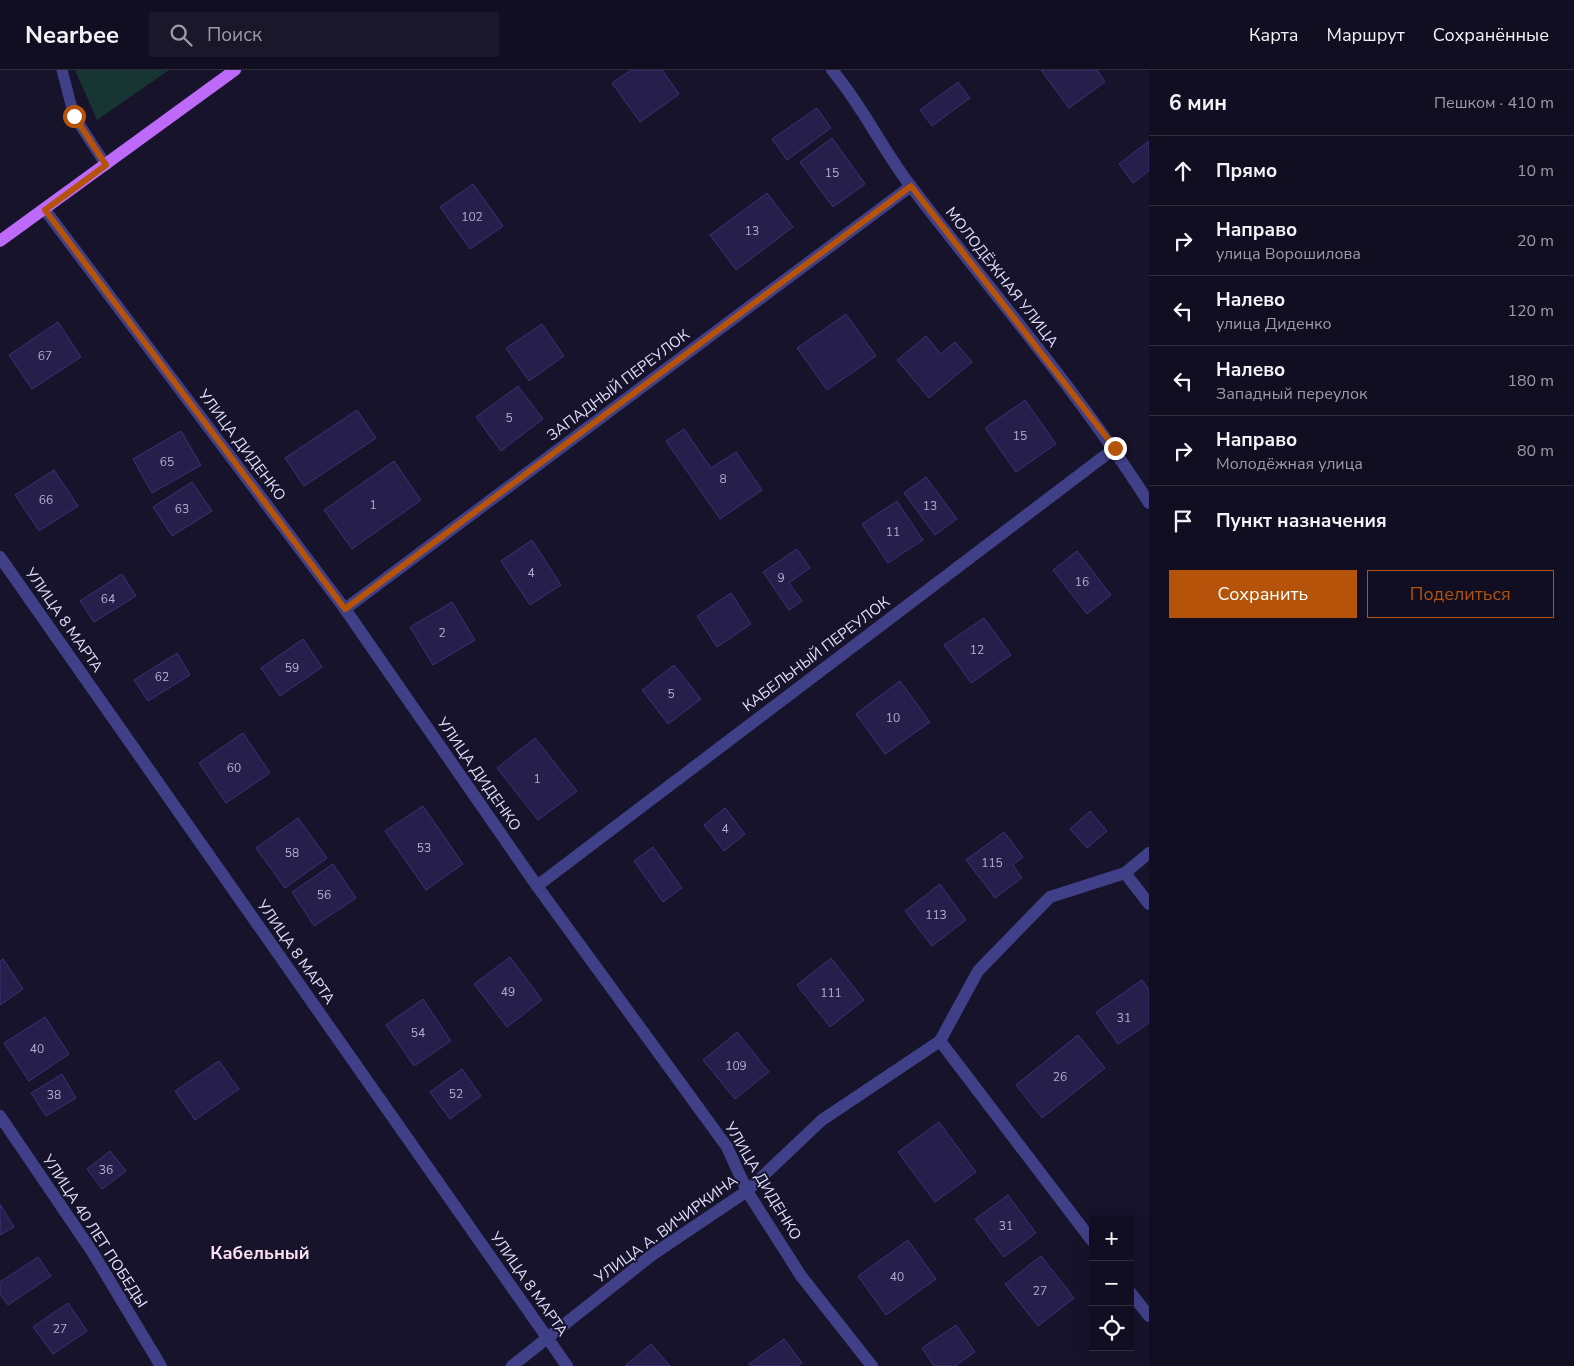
<!DOCTYPE html>
<html lang="ru">
<meta charset="utf-8">
<style>
:root{--surface:#100e20;--page:#191729;--text:#f1f3f6;--muted:#9c9ca5;--line:#302e3e;--accent:#b45309}
body{margin:0;font-family:"Nunito Sans",sans-serif;background:var(--page);color:var(--text)}
.controls{position:absolute;right:15px;bottom:15px;display:grid;overflow:hidden;border-radius:0px;box-shadow:0 5px 20px #0002}
.controls button{width:45px;height:45px;display:grid;place-items:center;padding:0;border:0;border-bottom:1px solid var(--line);background:var(--surface);color:var(--text);font:25px sans-serif}
.stop{position:absolute;width:15px;height:15px;margin:-11px;border:4px solid #b45309;border-radius:50%;background:#fff}
.stop.end{background:#b45309;border-color:#fff;box-shadow:0 1px 5px #0008}
.list{margin:0;padding:0;list-style:none}
h2{display:flex;justify-content:space-between;align-items:center;height:65px;margin:0;padding:0 20px;font-size:21px}
h2 small{font-size:16px;font-weight:400;color:var(--muted)}
.list li{display:grid;grid-template-columns:32px 1fr auto;gap:15px;align-items:center;box-sizing:border-box;height:70px;padding:0 20px;border-top:1px solid var(--line)}
.list b{display:block;font-size:19px;white-space:nowrap}
.list p{margin:0;font-size:16px;white-space:nowrap;color:var(--muted)}
.list em{font-size:16px;font-style:normal;color:var(--muted)}
.actions{display:flex;gap:10px;padding:15px 20px}
.actions a{flex:1;padding:11px 0;border:1px solid var(--accent);border-radius:0px;text-align:center;font-size:18px;color:var(--accent)}
.actions .main{background:var(--accent);color:#fff}
.icon{flex:none;width:28px;height:28px;fill:none;stroke:currentColor;stroke-width:2;stroke-linecap:round;stroke-linejoin:round}
.map{position:relative;flex:none;width:1149px;height:1296px;overflow:hidden}
header{display:flex;align-items:center;gap:30px;box-sizing:border-box;height:70px;padding:0 25px;background:var(--surface);border-bottom:1px solid var(--line)}
header strong{font-size:24px}
nav{display:flex;gap:28px;margin-inline-start:auto;font-size:18px}
.search{width:350px;height:45px;background:var(--page);display:flex;align-items:center;gap:12px;box-sizing:border-box;padding:0 18px;border-radius:0px;color:var(--muted);font-size:19px}
main{display:flex}
aside{flex:1;background:var(--surface)}
.map>svg:first-child{display:block}
</style>
<header>
<strong>Nearbee</strong>
<div class="search"><svg class="icon" aria-label="search" viewBox="0 0 24 24"><circle cx="10" cy="10" r="6"/><path d="M15 15l6 6"/></svg>Поиск</div>
<nav><a>Карта</a><a>Маршрут</a><a>Сохранённые</a></nav>
</header>
<main>
<div class="map">
<svg width="1149" height="1296" viewBox="0 0 1149 1296">
<rect width="100%" height="100%" fill="#16132b"/>
<polygon fill="#163533" points="75,0 169,0 97,50"/>
<g fill="#261f4c" stroke="#3d3277">
<polygon points="631,0 662,0 679,24 640,52 612,13"/>
<polygon points="1041,0 1097,0 1105,12 1069,38"/>
<polygon points="958,12 970,28 932,56 920,40"/>
<polygon points="817,38 831,58 787,90 772,69"/>
<polygon points="832,68 865,114 833,137 800,92"/>
<polygon points="1149,71 1149,101 1133,113 1119,94"/>
<polygon points="473,114 503,156 470,179 440,137"/>
<polygon points="767,123 793,157 736,200 710,165"/>
<polygon points="846,244 876,286 827,320 797,278"/>
<polygon points="58,252 81,287 32,319 9,285"/>
<polygon points="542,254 564,286 529,311 506,278"/>
<polygon points="926,266 941,284 955,272 972,292 929,328 897,290"/>
<polygon points="518,316 543,349 501,381 476,347"/>
<polygon points="1025,330 1056,374 1016,402 985,358"/>
<polygon points="357,340 376,368 304,416 285,388"/>
<polygon points="684,359 711,398 736,382 762,420 720,449 666,371"/>
<polygon points="181,361 201,395 152,423 133,389"/>
<polygon points="394,391 421,430 352,479 324,440"/>
<polygon points="54,400 78,436 39,461 15,425"/>
<polygon points="926,407 957,449 935,465 904,423"/>
<polygon points="192,412 212,441 172,466 153,437"/>
<polygon points="897,431 923,470 888,493 862,454"/>
<polygon points="532,470 561,515 530,535 501,491"/>
<polygon points="797,479 810,498 789,513 802,531 789,540 763,502"/>
<polygon points="1077,481 1111,525 1087,544 1053,500"/>
<polygon points="122,504 136,526 94,552 80,531"/>
<polygon points="731,523 751,554 717,577 697,546"/>
<polygon points="452,532 475,570 433,595 410,557"/>
<polygon points="984,548 1011,585 971,613 944,575"/>
<polygon points="303,569 322,597 280,626 261,598"/>
<polygon points="177,583 190,605 148,631 134,610"/>
<polygon points="674,595 701,629 668,654 642,620"/>
<polygon points="900,611 930,652 885,684 856,644"/>
<polygon points="243,663 270,703 226,733 199,693"/>
<polygon points="535,668 577,721 538,750 497,698"/>
<polygon points="423,736 463,794 426,820 385,761"/>
<polygon points="725,738 745,764 724,781 704,755"/>
<polygon points="1090,741 1107,761 1087,778 1070,759"/>
<polygon points="298,748 327,788 285,818 256,778"/>
<polygon points="1004,762 1023,787 1013,795 1022,808 995,828 966,790"/>
<polygon points="653,777 682,818 663,832 634,791"/>
<polygon points="333,794 356,828 314,856 292,822"/>
<polygon points="940,814 966,850 932,876 905,841"/>
<polygon points="510,887 542,930 507,957 474,914"/>
<polygon points="831,888 864,930 830,957 797,915"/>
<polygon points="3,889 23,919 0,935 0,891"/>
<polygon points="1142,910 1149,920 1149,953 1118,974 1096,942"/>
<polygon points="423,929 451,971 414,996 386,955"/>
<polygon points="45,947 69,984 29,1011 4,973"/>
<polygon points="737,962 769,1002 735,1029 703,990"/>
<polygon points="1078,965 1105,998 1042,1048 1016,1015"/>
<polygon points="219,991 239,1019 195,1050 175,1021"/>
<polygon points="462,999 481,1026 450,1049 430,1022"/>
<polygon points="62,1004 76,1028 46,1046 31,1023"/>
<polygon points="939,1052 976,1102 935,1132 898,1082"/>
<polygon points="110,1081 126,1101 102,1119 87,1099"/>
<polygon points="1008,1125 1036,1163 1004,1187 975,1149"/>
<polygon points="0,1134 14,1157 0,1165"/>
<polygon points="908,1170 936,1209 886,1245 858,1206"/>
<polygon points="1041,1186 1074,1228 1038,1256 1005,1214"/>
<polygon points="38,1187 51,1206 8,1235 0,1224 0,1212"/>
<polygon points="68,1233 87,1261 53,1284 33,1257"/>
<polygon points="956,1255 975,1282 955,1296 934,1296 922,1278"/>
<polygon points="784,1269 802,1293 798,1296 750,1296 749,1294"/>
<polygon points="651,1274 670,1296 625,1296"/>
</g>
<g fill="none" stroke-linecap="round" stroke-linejoin="round">
<polyline stroke="#404088" stroke-width="11" points="62,0 74,46 106,95"/>
<g stroke="#404088" stroke-width="12">
<path d="M832 0C864 38 883 81 913 119 992 223 1079 322 1149 433"/>
<polyline points="45,140 345,539 537,816 727,1077 747,1121 801,1206 872,1296"/>
<polyline points="0,487 567,1296"/>
<polyline points="345,539 911,116"/>
<polyline points="1125,803 1149,834"/>
<polyline points="537,816 1115,378"/>
<polyline points="940,971 1093,1172"/>
<polyline points="0,1046 93,1183 161,1296"/>
<polyline points="1130,1222 1149,1246"/>
<polyline points="512,1296 652,1185 747,1121 822,1050 940,971 978,901 1050,827 1125,803 1149,783"/>
</g>
<polyline stroke="#bd6af9" stroke-width="12" points="0,171 235,0"/>
</g>
<g fill="none" stroke-linecap="round" stroke-linejoin="round">
<polyline stroke="#b45309" stroke-width="6" points="74,46 106,95 45,140 345,539 911,116 1115,378"/>
</g>
<g text-anchor="middle" dominant-baseline="central" stroke-width="4" stroke-linejoin="round" paint-order="stroke">
<g font-size="12" fill="#b2aed2">
<text x="832" y="103">15</text>
<text x="472" y="147">102</text>
<text x="752" y="161">13</text>
<text x="45" y="286">67</text>
<text x="509" y="348">5</text>
<text x="1020" y="366">15</text>
<text x="167" y="392">65</text>
<text x="723" y="409">8</text>
<text x="46" y="430">66</text>
<text x="373" y="435">1</text>
<text x="930" y="436">13</text>
<text x="182" y="439">63</text>
<text x="893" y="462">11</text>
<text x="531" y="503">4</text>
<text x="781" y="508">9</text>
<text x="1082" y="512">16</text>
<text x="108" y="529">64</text>
<text x="442" y="563">2</text>
<text x="977" y="580">12</text>
<text x="292" y="598">59</text>
<text x="162" y="607">62</text>
<text x="671" y="624">5</text>
<text x="893" y="648">10</text>
<text x="234" y="698">60</text>
<text x="537" y="709">1</text>
<text x="725" y="759">4</text>
<text x="424" y="778">53</text>
<text x="292" y="783">58</text>
<text x="992" y="793">115</text>
<text x="324" y="825">56</text>
<text x="936" y="845">113</text>
<text x="508" y="922">49</text>
<text x="831" y="923">111</text>
<text x="1124" y="948">31</text>
<text x="418" y="963">54</text>
<text x="37" y="979">40</text>
<text x="736" y="996">109</text>
<text x="1060" y="1007">26</text>
<text x="456" y="1024">52</text>
<text x="54" y="1025">38</text>
<text x="106" y="1100">36</text>
<text x="1006" y="1156">31</text>
<text x="897" y="1207">40</text>
<text x="1040" y="1221">27</text>
<text x="60" y="1259">27</text>
</g>
<g font-size="15" fill="#e1defe" stroke="#16132b">
<text transform="translate(1002 207) rotate(52)">МОЛОДЁЖНАЯ УЛИЦА</text>
<text transform="translate(618 315) rotate(-37)">ЗАПАДНЫЙ ПЕРЕУЛОК</text>
<text transform="translate(242 375) rotate(53)">УЛИЦА ДИДЕНКО</text>
<text transform="translate(64 550) rotate(55)">УЛИЦА 8 МАРТА</text>
<text transform="translate(816 584) rotate(-37)">КАБЕЛЬНЫЙ ПЕРЕУЛОК</text>
<text transform="translate(479 704) rotate(55)">УЛИЦА ДИДЕНКО</text>
<text transform="translate(296 882) rotate(55)">УЛИЦА 8 МАРТА</text>
<text transform="translate(763 1111) rotate(59)">УЛИЦА ДИДЕНКО</text>
<text transform="translate(666 1159) rotate(-36)">УЛИЦА А. ВИЧИРКИНА</text>
<text transform="translate(95 1161) rotate(57)">УЛИЦА 40 ЛЕТ ПОБЕДЫ</text>
<text transform="translate(529 1214) rotate(55)">УЛИЦА 8 МАРТА</text>
</g>
<g font-size="18" font-weight="bold" fill="#fee0f4" stroke="#16132b">
<text x="260" y="1183">Кабельный</text>
</g>
</g>
</svg>
<div class="controls">
<button>+</button>
<button>−</button>
<button><svg class="icon" aria-label="locate" viewBox="0 0 24 24"><circle cx="12" cy="12" r="6"/><path d="M12 2v4M12 18v4M2 12h4M18 12h4"/></svg></button>
</div>
<div class="stop" style="left:74px;top:46px"></div>
<div class="stop end" style="left:1115px;top:378px"></div>
</div>
<aside>
<h2>6 мин<small>Пешком · 410 m</small></h2>
<ul class="list">
<li><svg class="icon" aria-label="ahead" viewBox="0 0 24 24"><path d="M12 20V5M6 11l6-6 6 6"/></svg><div><b>Прямо</b></div><em>10 m</em></li>
<li><svg class="icon" aria-label="right" viewBox="0 0 24 24"><path d="M7 20v-9h11M14 6l5 5-5 5"/></svg><div><b>Направо</b><p>улица Ворошилова</p></div><em>20 m</em></li>
<li><svg class="icon" aria-label="left" viewBox="0 0 24 24"><path d="M17 20v-9H6M10 6l-5 5 5 5"/></svg><div><b>Налево</b><p>улица Диденко</p></div><em>120 m</em></li>
<li><svg class="icon" aria-label="left" viewBox="0 0 24 24"><path d="M17 20v-9H6M10 6l-5 5 5 5"/></svg><div><b>Налево</b><p>Западный переулок</p></div><em>180 m</em></li>
<li><svg class="icon" aria-label="right" viewBox="0 0 24 24"><path d="M7 20v-9h11M14 6l5 5-5 5"/></svg><div><b>Направо</b><p>Молодёжная улица</p></div><em>80 m</em></li>
<li><svg class="icon" aria-label="arrive" viewBox="0 0 24 24"><path d="M6 21V4h12l-3 4 3 4H6"/></svg><div><b>Пункт назначения</b></div></li>
</ul>
<div class="actions"><a class="main">Сохранить</a><a>Поделиться</a></div>
</aside>
</main>
